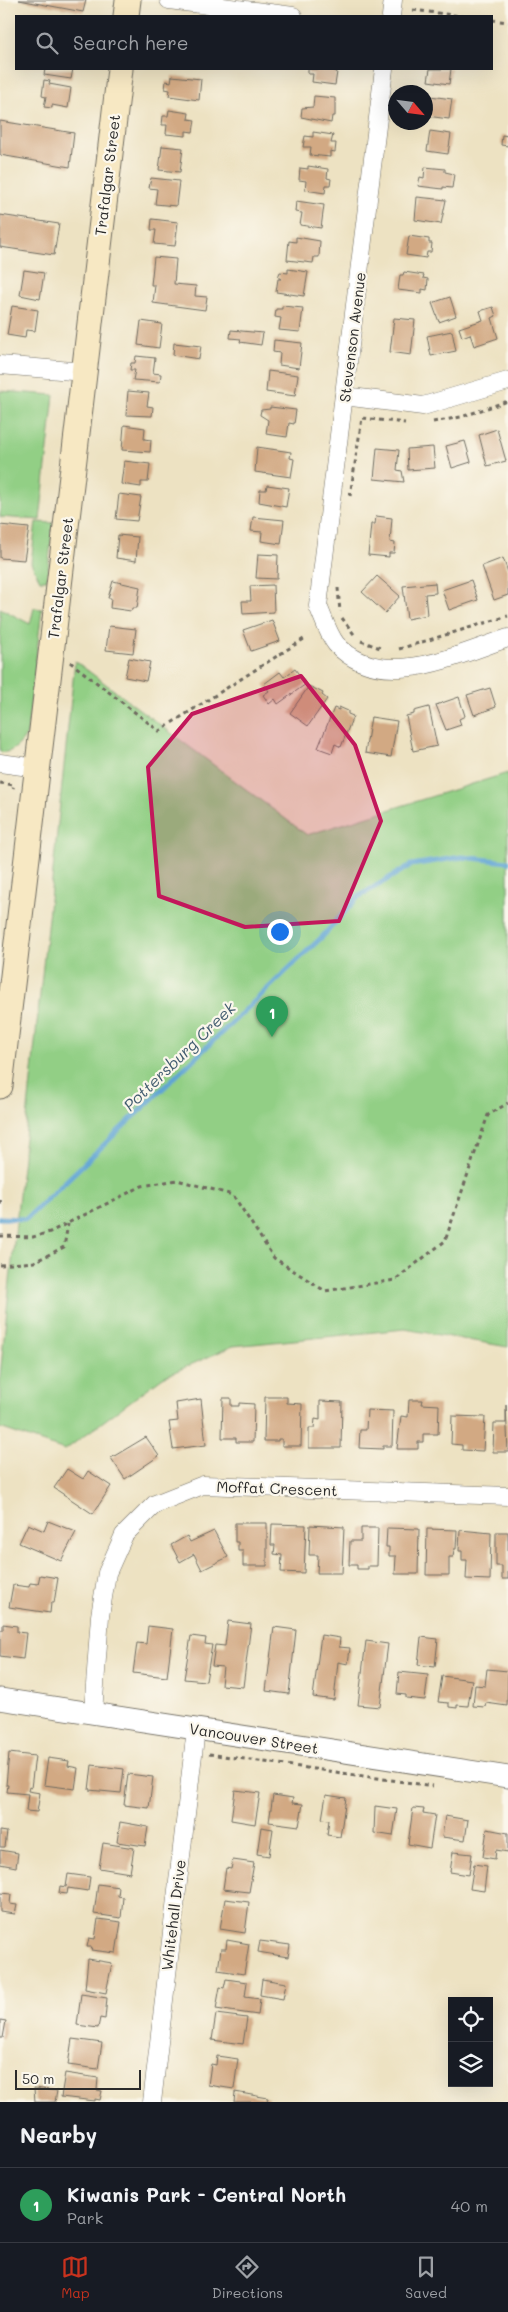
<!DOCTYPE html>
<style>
:root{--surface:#171b24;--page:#242831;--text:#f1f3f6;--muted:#9ea1a6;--line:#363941;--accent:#c8321e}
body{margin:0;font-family:Mali,sans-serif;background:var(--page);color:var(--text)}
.controls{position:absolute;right:15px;bottom:15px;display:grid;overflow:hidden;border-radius:0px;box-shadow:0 5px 20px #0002}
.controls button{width:45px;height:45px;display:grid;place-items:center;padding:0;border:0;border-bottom:1px solid var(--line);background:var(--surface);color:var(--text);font:25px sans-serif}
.compass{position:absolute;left:388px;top:85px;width:45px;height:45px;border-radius:50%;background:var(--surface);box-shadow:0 5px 20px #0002;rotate:118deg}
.scale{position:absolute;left:15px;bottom:12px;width:126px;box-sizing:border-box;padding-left:5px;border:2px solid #2b2b2b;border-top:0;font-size:14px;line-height:18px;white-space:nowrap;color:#2b2b2b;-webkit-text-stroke:4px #fbf7ec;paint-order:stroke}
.you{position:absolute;left:279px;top:931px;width:18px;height:18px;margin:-12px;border:4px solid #fff;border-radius:50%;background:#1a73e8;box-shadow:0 0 0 8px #1a73e833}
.badge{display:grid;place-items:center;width:32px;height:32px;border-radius:50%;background:var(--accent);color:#fff;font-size:16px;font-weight:700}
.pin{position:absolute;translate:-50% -41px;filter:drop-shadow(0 1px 2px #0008)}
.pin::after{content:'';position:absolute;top:26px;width:18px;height:15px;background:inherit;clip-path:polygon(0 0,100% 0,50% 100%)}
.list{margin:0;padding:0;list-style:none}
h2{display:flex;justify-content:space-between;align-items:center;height:65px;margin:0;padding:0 20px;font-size:21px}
h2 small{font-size:16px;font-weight:400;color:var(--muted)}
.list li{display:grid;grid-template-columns:32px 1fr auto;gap:15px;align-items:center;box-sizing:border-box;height:75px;padding:0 20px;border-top:1px solid var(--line)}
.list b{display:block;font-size:19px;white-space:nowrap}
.list p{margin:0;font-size:16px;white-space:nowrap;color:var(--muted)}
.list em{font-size:16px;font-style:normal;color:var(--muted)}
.icon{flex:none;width:28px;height:28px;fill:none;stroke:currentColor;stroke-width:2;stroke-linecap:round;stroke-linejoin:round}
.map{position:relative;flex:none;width:508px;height:2102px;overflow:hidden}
.search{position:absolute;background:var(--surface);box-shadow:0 5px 20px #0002;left:15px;right:15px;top:15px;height:55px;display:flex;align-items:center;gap:12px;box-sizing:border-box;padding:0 18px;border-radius:0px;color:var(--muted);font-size:19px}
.sheet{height:140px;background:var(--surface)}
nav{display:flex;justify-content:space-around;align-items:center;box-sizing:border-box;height:70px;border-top:1px solid var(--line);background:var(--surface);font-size:14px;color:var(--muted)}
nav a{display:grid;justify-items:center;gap:2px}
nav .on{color:var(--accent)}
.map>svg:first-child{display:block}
</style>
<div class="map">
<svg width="508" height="2102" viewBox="0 0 508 2102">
<rect width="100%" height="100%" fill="#fbf7ec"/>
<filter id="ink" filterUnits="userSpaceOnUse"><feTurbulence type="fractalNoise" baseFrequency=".02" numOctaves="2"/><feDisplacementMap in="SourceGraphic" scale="10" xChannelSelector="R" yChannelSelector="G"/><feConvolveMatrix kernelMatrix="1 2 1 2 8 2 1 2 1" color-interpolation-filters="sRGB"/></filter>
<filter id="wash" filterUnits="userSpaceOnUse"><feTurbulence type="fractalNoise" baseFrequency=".0096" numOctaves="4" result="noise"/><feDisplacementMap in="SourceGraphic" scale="20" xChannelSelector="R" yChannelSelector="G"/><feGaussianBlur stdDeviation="1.12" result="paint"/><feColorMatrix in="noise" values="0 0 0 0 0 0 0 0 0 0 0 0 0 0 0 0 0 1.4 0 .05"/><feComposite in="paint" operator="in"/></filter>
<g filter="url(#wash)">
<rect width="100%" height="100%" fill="#ede2c2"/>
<g fill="#92cf85" stroke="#5e7d58">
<polygon points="0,391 54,395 40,520 0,517"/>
<polygon points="36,522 53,523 47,580 40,580 31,563"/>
<path d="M0 608 30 624 34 608 42 609 27 734C21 743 13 754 0 752Z"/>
<polygon points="75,661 307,835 508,773 508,1347 405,1329 233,1346 163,1377 65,1450 0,1428 0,1376"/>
</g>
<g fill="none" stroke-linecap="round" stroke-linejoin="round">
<polyline stroke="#5fa4d4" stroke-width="5" points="0,1218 26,1219 323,936 358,897 411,865 462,857 508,862"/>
</g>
<g id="blocks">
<g fill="#d2a983">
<polygon points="19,0 86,0 83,12"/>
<polygon points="45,69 73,69 71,79 44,75"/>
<polygon points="308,69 335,69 335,72 337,72 335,85 312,82 313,74 308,74"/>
<polygon points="430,69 451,69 449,84 428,81"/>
<polygon points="172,76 201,79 199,100 169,96 170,90 165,89 166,81 171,82"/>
<polygon points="44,80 50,81 49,84 71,88 68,108 52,105 52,108 44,107 46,97 42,96"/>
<polygon points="314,96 335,98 335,116 332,116 331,123 301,117 302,108 313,107"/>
<polygon points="430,96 452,99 449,119 427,116"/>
<polygon points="169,110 189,113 188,119 195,120 193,132 186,131 186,136 166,134 167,125 162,125 163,116 168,116"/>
<polygon points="0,121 74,133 70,167 0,155"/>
<polygon points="430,131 451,134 448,154 427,151"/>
<polygon points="313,132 333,135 331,143 336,143 335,152 330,151 330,157 310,155 311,147 303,147 305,136 313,137"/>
<polygon points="502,135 508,136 508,146 501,145"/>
<polygon points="162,146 183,148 180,172 159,170"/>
<polygon points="308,166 328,169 327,178 331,179 330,185 326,185 325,193 305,190 306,181 299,180 300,168 308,169"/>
<polygon points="425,167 445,169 445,172 454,174 452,188 443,187 443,189 418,186 420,177 424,178"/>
<polygon points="151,178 179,181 176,206 155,204 157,189 149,188"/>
<polygon points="417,197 446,200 441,224 415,220"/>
<polygon points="296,201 324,205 321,228 300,225 302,213 295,212"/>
<polygon points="0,215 59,224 54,255 0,247"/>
<polygon points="152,219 178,222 175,246 154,244 156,230 151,230"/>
<polygon points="409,236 429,239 429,243 432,243 431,252 427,252 426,258 406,255"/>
<polygon points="296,237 320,241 319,257 314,257 313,263 287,260 289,241 296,242"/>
<polygon points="154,257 176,259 174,284 196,286 195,296 207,297 205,310 153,303 155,285 151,285"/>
<polygon points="288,269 308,272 304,296 276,292 278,279 281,279 278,277 280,272 288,273"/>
<polygon points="24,270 44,273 40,299 20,295"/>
<polygon points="404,272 424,275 423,278 428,279 427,290 422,289 422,293 398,290 400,275 403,275"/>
<polygon points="450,297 456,316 439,322 432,303"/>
<polygon points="12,306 38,310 35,331 26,330 25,338 7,335"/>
<polygon points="282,306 303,308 300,332 279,330 281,318 275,317 276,309 282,309"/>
<polygon points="493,307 496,316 492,318 498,338 474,346 470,334 462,337 459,328 483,320 480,311"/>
<polygon points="394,318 415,320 411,355 390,352"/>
<polygon points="141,321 162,324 159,348 138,345"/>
<polygon points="231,330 263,333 261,345 240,342 241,339 230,338"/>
<polygon points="452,331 456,351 431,356 427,336"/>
<polygon points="274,340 302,343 299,368 279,365 280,353 273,352"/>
<polygon points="174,343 201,346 199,359 173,355"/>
<polygon points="136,356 155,358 153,373 161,374 160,382 133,380 135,370 130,370 131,363 135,363"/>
<polygon points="268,371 298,375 295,396 266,392"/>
<polygon points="128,391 149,393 147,406 153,407 152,416 126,415"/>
<polygon points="270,407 296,410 294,424 289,423 287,437 266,434 268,420 260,415 261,410 270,409"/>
<polygon points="124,425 145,428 144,439 151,440 150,452 122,450"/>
<polygon points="497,429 506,461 487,466 479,435"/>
<polygon points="465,441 471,462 452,468 446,446"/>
<polygon points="257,447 291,452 290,458 294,459 291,477 255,472"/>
<polygon points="433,447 435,468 408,470 407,449"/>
<polygon points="377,448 399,450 397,470 402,471 404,482 374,479"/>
<polygon points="124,461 150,464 148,482 141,482 141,487 121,484"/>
<polygon points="267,485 289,488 286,507 259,502 260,490 266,490"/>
<polygon points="119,494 141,497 137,521 116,519"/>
<polygon points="376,516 392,518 390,542 395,543 394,553 389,553 389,557 368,555 371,524 375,524"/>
<polygon points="253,517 284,520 281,544 261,541 262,532 251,531"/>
<polygon points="0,525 29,528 24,560 0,558"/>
<polygon points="118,535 138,537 136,561 116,558"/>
<polygon points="258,554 278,555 277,579 256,578"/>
<polygon points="503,558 508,572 508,595 494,600 482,566"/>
<polygon points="377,576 400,596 385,613 362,592"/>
<polygon points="471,580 478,600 449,610 442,590"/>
<polygon points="113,581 140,587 137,608 132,608 131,611 110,608 111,598 108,598"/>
<polygon points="435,583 436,593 425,594 427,615 407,619 403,586"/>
<polygon points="273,585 274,612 243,614 242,601 251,601 250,586"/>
<polygon points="272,620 280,641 251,651 243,630"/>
<polygon points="109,626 136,629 133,653 106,650"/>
<polygon points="129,658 150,662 146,681 125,677"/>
<polygon points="295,669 306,684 278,704 275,699 269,704 263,695 269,691 264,684 280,672 284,677"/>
<polygon points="309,686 323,693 322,695 327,699 308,726 290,713"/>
<polygon points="490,688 496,707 474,715 467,695"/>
<polygon points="459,697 465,716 459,719 461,725 446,730 436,705"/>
<polygon points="339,707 348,711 348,714 353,716 341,747 335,744 332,753 318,748 334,708 339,710"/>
<polygon points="429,707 437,746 413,751 406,716 414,714 414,711"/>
<polygon points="371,717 397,721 391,757 365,753"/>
<polygon points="265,1397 287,1397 287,1403 302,1404 301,1446 282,1446 282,1439 278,1439 278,1441 264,1441"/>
<polygon points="223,1398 231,1398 231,1406 239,1406 239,1403 254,1404 253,1442 236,1442 236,1438 222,1438"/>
<polygon points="201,1399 206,1445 173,1449 169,1422 178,1421 176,1403"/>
<polygon points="409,1400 423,1400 422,1404 439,1405 438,1434 423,1434 423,1442 418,1442 418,1449 397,1449 401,1416 408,1417"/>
<polygon points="320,1401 342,1402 341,1448 309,1448 309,1428 314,1428 315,1419 320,1420"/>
<polygon points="506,1405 508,1452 493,1452 494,1423 506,1423"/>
<polygon points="367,1410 393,1411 392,1446 383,1446 383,1449 359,1448 360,1430 366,1430"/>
<polygon points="452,1416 485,1417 483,1451 462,1450 462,1445 451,1444"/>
<polygon points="146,1437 159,1456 125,1479 111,1458"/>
<polygon points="67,1469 83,1479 88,1471 111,1486 93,1514 54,1488"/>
<polygon points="48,1521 76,1532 61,1561 19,1543 28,1524 44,1531"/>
<polygon points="235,1523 267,1523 267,1566 243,1566 243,1551 238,1551 238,1542 235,1542"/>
<polygon points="272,1524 306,1525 304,1573 281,1572 282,1555 274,1554 275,1545 271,1545"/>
<polygon points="310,1525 344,1527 342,1573 317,1573 318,1555 309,1555"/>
<polygon points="361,1528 378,1528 377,1566 368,1566 368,1569 357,1569 357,1565 349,1565 350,1541 361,1541"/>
<polygon points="387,1528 419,1529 418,1574 395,1574 396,1556 389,1556 389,1547 386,1547"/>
<polygon points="427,1529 457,1530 456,1549 454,1549 453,1557 449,1557 449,1575 426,1575"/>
<polygon points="460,1530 491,1533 490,1580 466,1579 467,1560 462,1560 462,1551 459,1551"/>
<polygon points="214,1531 228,1557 202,1570 194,1554 180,1562 171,1545 187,1536 190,1542"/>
<polygon points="496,1532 508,1532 508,1579 502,1579 502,1566 496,1566"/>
<polygon points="40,1575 58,1578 54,1603 51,1603 50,1613 9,1607 13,1585 29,1587 30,1583 38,1584"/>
<polygon points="228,1621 251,1624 243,1687 221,1685 223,1667 212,1666 215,1645 225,1646"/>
<polygon points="3,1624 17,1626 17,1632 26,1633 23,1659 0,1656 0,1630 3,1630"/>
<polygon points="148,1626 173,1629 167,1677 133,1673 137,1643 146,1644"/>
<polygon points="274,1627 296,1630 289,1694 266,1691"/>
<polygon points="321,1635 340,1638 339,1647 350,1648 348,1664 338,1662 334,1700 313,1697"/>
<polygon points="191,1636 206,1638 205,1644 212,1645 206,1681 184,1679"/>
<polygon points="421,1637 438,1639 435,1667 418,1665"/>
<polygon points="366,1641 388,1644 380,1707 358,1705"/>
<polygon points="487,1669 508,1671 507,1706 486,1703 485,1707 473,1706 475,1685 485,1686"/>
<polygon points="399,1672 428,1675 425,1700 406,1698 406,1695 397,1694"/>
<polygon points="442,1676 472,1680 468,1706 457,1705 457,1708 449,1707 449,1703 438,1702"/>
<polygon points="9,1753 35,1756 31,1788 29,1787 28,1791 40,1793 37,1812 26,1811 28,1794 7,1792 8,1785 6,1785"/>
<polygon points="48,1758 69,1761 68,1766 78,1768 75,1789 44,1785"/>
<polygon points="92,1765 124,1769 121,1793 89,1790"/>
<polygon points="128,1774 153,1777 149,1808 124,1805"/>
<polygon points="235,1790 260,1793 255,1824 231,1820"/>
<polygon points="273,1795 293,1798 292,1803 303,1804 299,1826 269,1822"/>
<polygon points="326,1795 346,1798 340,1837 327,1835 329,1820 322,1819"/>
<polygon points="375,1806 397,1809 393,1836 374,1833"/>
<polygon points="413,1808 424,1809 423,1813 435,1815 430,1848 408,1844"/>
<polygon points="445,1816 468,1820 465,1840 442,1837"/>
<polygon points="120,1822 148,1827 145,1846 117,1842"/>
<polygon points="261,1827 273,1829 269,1856 257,1854"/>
<polygon points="487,1829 508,1833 508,1852 496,1850 495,1859 483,1857"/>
<polygon points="0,1831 7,1832 5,1847 0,1847"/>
<polygon points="103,1843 134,1848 130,1873 99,1868"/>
<polygon points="0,1850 18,1853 16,1867 0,1864"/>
<polygon points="453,1852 472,1854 469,1875 450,1872"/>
<polygon points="233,1860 254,1863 249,1892 223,1889 226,1868 231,1869"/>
<polygon points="474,1864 487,1866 484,1891 470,1889"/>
<polygon points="68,1874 90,1877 88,1891 68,1888 67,1894 59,1893 60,1886 66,1887"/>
<polygon points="98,1884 119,1887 118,1896 123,1897 121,1918 94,1914"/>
<polygon points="0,1893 11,1894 10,1904 17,1905 15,1914 0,1912"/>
<polygon points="225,1899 249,1902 245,1933 220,1929"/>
<polygon points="98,1919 121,1922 116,1953 91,1950 92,1947 87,1947 89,1938 95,1939"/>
<polygon points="227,1940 249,1944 244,1974 218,1970 221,1949 226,1949"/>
<polygon points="260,1941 290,1945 288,1957 258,1952"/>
<polygon points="88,1959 112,1963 106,1993 85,1989"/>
<polygon points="226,1979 247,1982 245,1997 260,1999 258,2015 216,2009 220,1987 224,1988"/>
<polygon points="262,1979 286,1983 283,1999 260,1995"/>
<polygon points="81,1994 107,1998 105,2019 100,2018 98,2028 77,2025"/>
<polygon points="216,2014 247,2018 243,2044 212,2040"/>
<polygon points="0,2020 6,2021 3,2038 0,2038"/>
<polygon points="72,2039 102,2043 98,2069 68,2065"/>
<polygon points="217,2056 238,2059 234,2089 208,2085 211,2064 216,2065"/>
<polygon points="65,2073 98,2078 97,2090 102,2091 100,2100 95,2099 95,2101 61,2097"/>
<polygon points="34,2088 57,2091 55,2102 35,2102"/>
<polygon points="235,2092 268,2098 267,2102 234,2102"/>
</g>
</g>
</g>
<g filter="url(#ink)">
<use href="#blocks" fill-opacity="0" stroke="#6f6b60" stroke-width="1"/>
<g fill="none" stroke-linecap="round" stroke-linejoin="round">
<g stroke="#6f6b60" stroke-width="19">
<g id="minor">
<polyline points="169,0 293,16"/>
<polyline points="391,16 393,0"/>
<path d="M384 69 318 606C323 617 328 634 336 644 381 693 456 655 508 638"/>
<polyline points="0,365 84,372"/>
<polyline points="344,396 423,406 508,381"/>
<polyline points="0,763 37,768"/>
<polyline points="93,1713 100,1616 107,1573 124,1535 155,1504 203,1485 508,1496"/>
<polyline points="152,2102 196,1729"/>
</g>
</g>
<g stroke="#6f6b60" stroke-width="23">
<polyline id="tertiary" points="0,1699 508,1777"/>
</g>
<g stroke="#6f6b60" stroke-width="27">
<g id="secondary">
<polyline points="126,16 128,0"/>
<polyline points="0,1086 120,69"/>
</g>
</g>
<g stroke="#6f6b60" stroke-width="3" stroke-dasharray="4 4" stroke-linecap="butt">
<polyline points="413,10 461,16"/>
<polyline points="492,20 508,22"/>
<polyline points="433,422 461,417 508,401"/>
<polyline points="350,496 362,418 405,423"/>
<polyline points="338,588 340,612"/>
<polyline points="342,618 356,637"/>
<polyline points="361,641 383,649"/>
<polyline points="399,649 508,616"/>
<polyline points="70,662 159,731 307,637"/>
<polyline points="0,783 14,785 13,788"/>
<polyline points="0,1204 1,1197"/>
<polyline points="0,1236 33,1237 50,1232 142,1186 177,1180 233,1195 274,1258 325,1291 395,1280 445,1241 488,1115 508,1103"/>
<polyline points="0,1265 34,1262 64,1247 68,1224"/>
<polyline points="209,1754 433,1786"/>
</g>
<use href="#minor" stroke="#fff" stroke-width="18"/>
<use href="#tertiary" stroke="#fff" stroke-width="21"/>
<use href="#secondary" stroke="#f7e8c3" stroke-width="25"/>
</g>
</g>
<path fill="#c2185b" fill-opacity="0.2" stroke="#c2185b" stroke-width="4" stroke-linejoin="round" d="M301 676 355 745 381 821 339 921 245 927 159 896 148 767 192 714Z"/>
<g text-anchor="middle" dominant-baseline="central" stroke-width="4.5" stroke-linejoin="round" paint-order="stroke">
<g font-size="15" fill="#2b2b2b" stroke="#fbf7ec">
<text transform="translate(107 175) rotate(-83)">Trafalgar Street</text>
<text transform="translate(352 337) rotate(-83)">Stevenson Avenue</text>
<text transform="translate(60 578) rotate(-83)">Trafalgar Street</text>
<text transform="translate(277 1488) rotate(2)">Moffat Crescent</text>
<text transform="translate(254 1738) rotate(9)">Vancouver Street</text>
<text transform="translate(173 1915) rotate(-83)">Whitehall Drive</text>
</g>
<g font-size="16" font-style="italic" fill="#405b6f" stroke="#fbf7ec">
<text transform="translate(179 1056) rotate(-44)">Pottersburg Creek</text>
</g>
</g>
</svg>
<div class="controls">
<button><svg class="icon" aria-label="locate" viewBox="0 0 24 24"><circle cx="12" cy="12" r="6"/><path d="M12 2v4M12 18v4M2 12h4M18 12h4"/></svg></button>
<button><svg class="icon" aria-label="layers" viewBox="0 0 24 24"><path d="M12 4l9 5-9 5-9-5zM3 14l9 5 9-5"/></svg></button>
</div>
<svg class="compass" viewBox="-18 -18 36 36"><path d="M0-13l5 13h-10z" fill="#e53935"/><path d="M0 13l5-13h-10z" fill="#9ea1a6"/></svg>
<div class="scale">50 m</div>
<div class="you"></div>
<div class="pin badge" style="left:272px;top:1037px;background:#2e9e5b">1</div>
<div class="search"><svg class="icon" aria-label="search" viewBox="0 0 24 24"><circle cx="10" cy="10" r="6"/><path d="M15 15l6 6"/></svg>Search here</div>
</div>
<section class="sheet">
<h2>Nearby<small></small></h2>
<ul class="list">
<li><span class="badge" style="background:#2e9e5b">1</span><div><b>Kiwanis Park - Central North</b><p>Park</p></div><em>40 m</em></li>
</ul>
</section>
<nav>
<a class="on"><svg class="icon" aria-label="map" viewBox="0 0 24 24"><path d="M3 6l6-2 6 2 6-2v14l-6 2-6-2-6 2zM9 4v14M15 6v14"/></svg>Map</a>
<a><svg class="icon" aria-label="directions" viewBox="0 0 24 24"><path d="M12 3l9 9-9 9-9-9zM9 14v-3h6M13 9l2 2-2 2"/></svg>Directions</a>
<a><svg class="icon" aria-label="saved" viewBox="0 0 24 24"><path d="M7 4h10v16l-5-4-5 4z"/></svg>Saved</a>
</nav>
